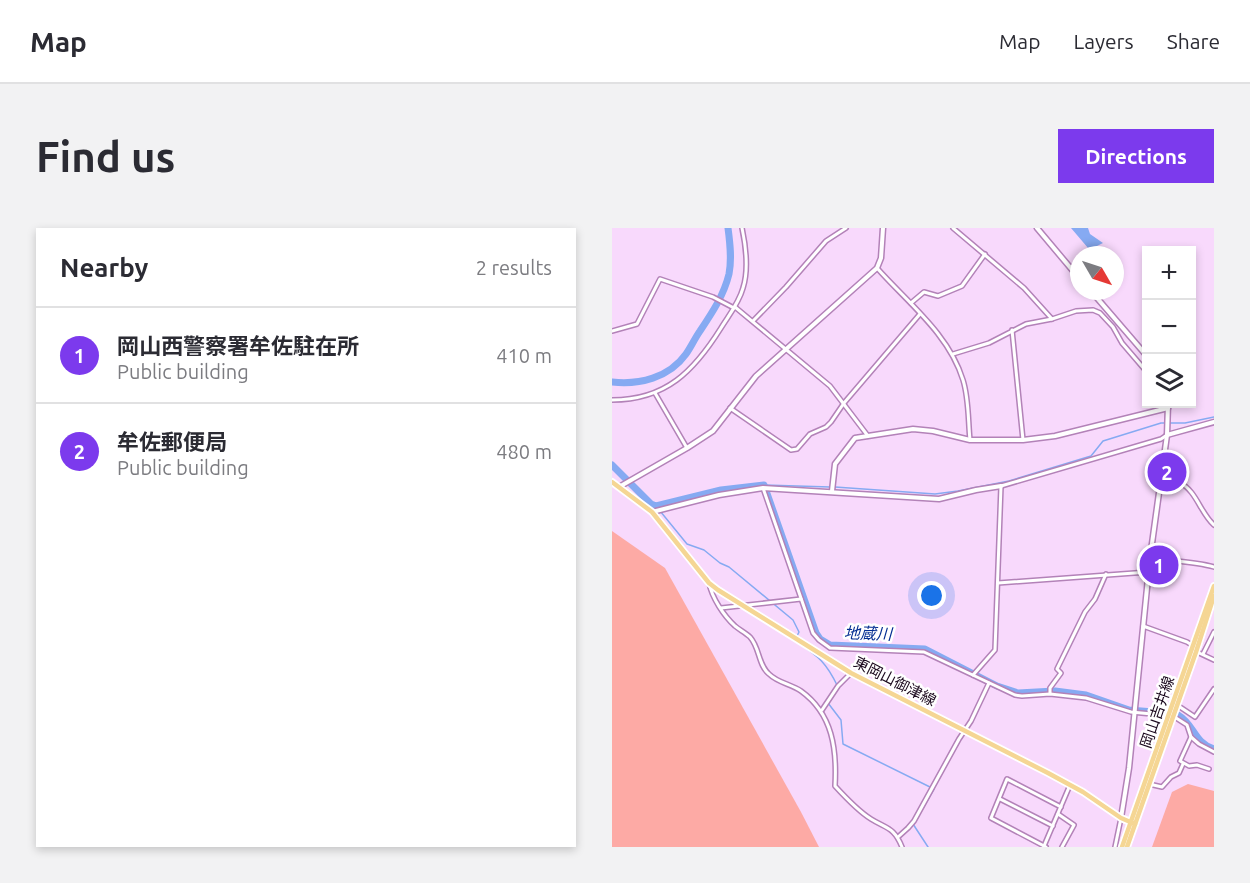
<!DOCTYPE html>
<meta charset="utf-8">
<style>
:root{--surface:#fff;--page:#f2f2f3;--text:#2b2b33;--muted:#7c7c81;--line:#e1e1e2;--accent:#7c3aed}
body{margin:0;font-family:Ubuntu,"Noto Sans JP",sans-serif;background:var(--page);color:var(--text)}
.controls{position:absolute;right:18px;top:18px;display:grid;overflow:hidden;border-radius:0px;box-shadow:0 3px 9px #0003}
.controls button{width:54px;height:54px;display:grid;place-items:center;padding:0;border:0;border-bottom:2px solid var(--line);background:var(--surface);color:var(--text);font:30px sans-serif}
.compass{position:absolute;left:458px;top:18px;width:54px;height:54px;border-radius:50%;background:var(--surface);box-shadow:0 3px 9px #0003;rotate:129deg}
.you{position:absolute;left:320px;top:368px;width:21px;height:21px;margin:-15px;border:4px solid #fff;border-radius:50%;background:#1a73e8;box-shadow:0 0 0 9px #1a73e833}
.badge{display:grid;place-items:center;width:39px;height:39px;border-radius:50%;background:var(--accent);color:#fff;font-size:20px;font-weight:700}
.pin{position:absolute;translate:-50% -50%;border:3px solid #fff;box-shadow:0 2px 6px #0006}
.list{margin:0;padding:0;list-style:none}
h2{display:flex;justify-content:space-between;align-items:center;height:78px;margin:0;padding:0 24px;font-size:26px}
h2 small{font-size:20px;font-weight:400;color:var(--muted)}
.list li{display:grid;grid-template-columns:39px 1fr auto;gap:18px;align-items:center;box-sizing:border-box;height:96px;padding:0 24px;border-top:2px solid var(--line)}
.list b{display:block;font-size:22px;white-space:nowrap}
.list p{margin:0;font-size:20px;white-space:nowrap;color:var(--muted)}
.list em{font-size:20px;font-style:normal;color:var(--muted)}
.icon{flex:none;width:33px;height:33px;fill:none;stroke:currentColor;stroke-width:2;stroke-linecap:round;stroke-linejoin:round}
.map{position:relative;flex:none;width:602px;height:619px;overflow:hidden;border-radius:0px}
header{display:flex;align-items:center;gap:36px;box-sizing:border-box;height:84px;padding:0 30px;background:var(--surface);border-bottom:2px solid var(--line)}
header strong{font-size:28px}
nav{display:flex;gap:33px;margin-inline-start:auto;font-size:21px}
.intro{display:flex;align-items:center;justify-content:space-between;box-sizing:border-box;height:144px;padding:0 36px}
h1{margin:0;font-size:42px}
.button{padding:15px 27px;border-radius:0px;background:var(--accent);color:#fff;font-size:21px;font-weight:700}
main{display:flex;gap:36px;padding:0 36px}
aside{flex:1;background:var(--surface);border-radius:0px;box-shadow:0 3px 9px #0003}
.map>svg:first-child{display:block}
</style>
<header>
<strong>Map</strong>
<nav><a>Map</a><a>Layers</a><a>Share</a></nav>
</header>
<div class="intro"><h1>Find us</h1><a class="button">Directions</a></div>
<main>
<aside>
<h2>Nearby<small>2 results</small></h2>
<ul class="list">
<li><span class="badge">1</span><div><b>岡山西警察署牟佐駐在所</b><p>Public building</p></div><em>410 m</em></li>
<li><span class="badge">2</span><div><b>牟佐郵便局</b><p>Public building</p></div><em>480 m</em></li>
</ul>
</aside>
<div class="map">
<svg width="602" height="619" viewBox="0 0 602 619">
<rect width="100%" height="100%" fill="#f8d9fc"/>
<g fill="#fdaaa5">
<polygon points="0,303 53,340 189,584 207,619 0,619"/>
<polygon points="576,556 602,563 602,619 540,619 560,564"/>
</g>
<polygon fill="#86aaf2" points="459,0 476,0 478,6 491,15 483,19 490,27 482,27"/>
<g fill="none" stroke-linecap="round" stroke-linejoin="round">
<g stroke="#86aaf2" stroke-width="1.5">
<polyline points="152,257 218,259"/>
<polyline points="223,259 323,266 346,263 397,253 479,228 491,213 549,195 573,195 602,189"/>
<polyline points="44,278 75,316 92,322 108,335 117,339 181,392 187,404 185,408"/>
<path d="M185 414C207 429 214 434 226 459"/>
<polyline points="216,475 229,492 231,516 322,561 311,580"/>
<polyline points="302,595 301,596 316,619"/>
</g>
<g stroke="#86aaf2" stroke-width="7">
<path d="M0 154C27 157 57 150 74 126 79 119 83 110 88 103 100 85 112 67 117 46 120 31 118 15 116 0"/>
<polyline points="0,237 39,276 44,278 109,262 152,257 204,405 208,411 218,417 313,421 385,458 406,465 443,463 474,467 517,482 554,485"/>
<path d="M566 487C583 497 581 514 602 521"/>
</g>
<g stroke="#b382b8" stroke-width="6">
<g id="minor">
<polyline points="341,0 412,60 440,91"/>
<path d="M265 40C296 75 337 106 351 152 357 171 356 193 358 212"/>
<polyline points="299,75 312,64 326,68 350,58 373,26"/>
<polyline points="123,79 218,158 256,208"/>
<polyline points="141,93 174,59 214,13 234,0"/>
<polyline points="400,102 411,212"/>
<polyline points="0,103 25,96 48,51 101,69 122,80"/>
<polyline points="341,126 377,115 414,96 440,91 464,83 481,82 488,85 501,99 510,115 534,143"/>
<polyline points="43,165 75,220"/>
<path d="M0 172C54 172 82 143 109 100 117 87 127 75 131 60 137 41 134 19 130 0"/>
<polyline points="118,180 179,222 185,221 198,206 214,199 219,194 232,175 308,86"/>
<path d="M548 252C554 252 562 252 568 255 584 262 589 286 602 297"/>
<polyline points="151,260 201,405 207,412 218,420 312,424 403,467 410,468 438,466 474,470 519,484 561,488 575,497 579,509 587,516 602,524"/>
<path d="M538 330C558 333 583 333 602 339"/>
<path d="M97 355C100 370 112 388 123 398 128 402 134 405 138 409 148 420 146 437 157 446 166 455 179 456 189 463 221 486 225 522 223 558 234 570 246 583 259 591 275 601 282 599 290 619"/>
<polyline points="386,355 536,344"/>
<polyline points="109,380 189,371"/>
<polyline points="531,398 575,414 586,421"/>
<polyline points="585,424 602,432"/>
<polyline points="591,426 602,404"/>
<polyline points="361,447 383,422 389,258 549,211 555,207"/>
<polyline points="438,465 438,460 449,445 445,441 473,384 483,371 494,346"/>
<polyline points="565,477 583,489 602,461"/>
<polyline points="210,482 226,458 238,446"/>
<polyline points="579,509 568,533 577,538 585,537 597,541"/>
<polyline points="537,556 550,559 559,549 567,545 571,536"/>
<polyline points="388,571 441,598"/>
<polyline points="446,586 462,597 450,619"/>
<polyline points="286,609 296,600 302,593 347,511 359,493 377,455"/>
<polyline points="432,618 458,557"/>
<polyline points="434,619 379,590 395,551 449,579"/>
<polyline points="503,619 509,590"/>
</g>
</g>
<g stroke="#b382b8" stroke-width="7">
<g id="tertiary">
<polyline points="425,0 467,50"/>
<polyline points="479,63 534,127"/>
<polyline points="555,207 602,194"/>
<polyline points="7,259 75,220 101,203 144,148 265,40 269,30 271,0"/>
<polyline points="220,263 223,236 243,210 301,201 321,203 358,212 411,212 443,208 556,180"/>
<polyline points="40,284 107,267 151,260 327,271 364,262 389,258"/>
<polyline points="509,590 517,540 538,330 555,207 556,176"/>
</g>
</g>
<g stroke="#fff" stroke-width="8">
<g id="primary">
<polyline points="0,254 40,284 97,355 106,362 239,445 436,545 471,564 509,590 523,596"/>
<polyline points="510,619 602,358"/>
<polyline points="515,619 584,424 602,368"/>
</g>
</g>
<use href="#minor" stroke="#fff" stroke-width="3"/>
<use href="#tertiary" stroke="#fff" stroke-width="4"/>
<use href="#primary" stroke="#f5d694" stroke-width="4.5"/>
</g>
<g text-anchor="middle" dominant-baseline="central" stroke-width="5" stroke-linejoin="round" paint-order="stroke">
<g font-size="15" fill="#1a081d" stroke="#fff">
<text transform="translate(283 453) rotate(27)">東岡山御津線</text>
<text transform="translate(545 484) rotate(-71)">岡山吉井線</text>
</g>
<g font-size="16" font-style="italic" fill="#042e92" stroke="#fff">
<text transform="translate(256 405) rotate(2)">地蔵川</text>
</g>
</g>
</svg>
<div class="controls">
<button>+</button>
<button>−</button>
<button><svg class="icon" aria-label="layers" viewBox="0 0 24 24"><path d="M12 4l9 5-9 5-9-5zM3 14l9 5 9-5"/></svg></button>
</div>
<svg class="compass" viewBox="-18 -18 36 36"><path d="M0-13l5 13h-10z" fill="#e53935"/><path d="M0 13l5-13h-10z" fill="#7c7c81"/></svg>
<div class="you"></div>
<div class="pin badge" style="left:547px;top:337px">1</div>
<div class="pin badge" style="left:555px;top:244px">2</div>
</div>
</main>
